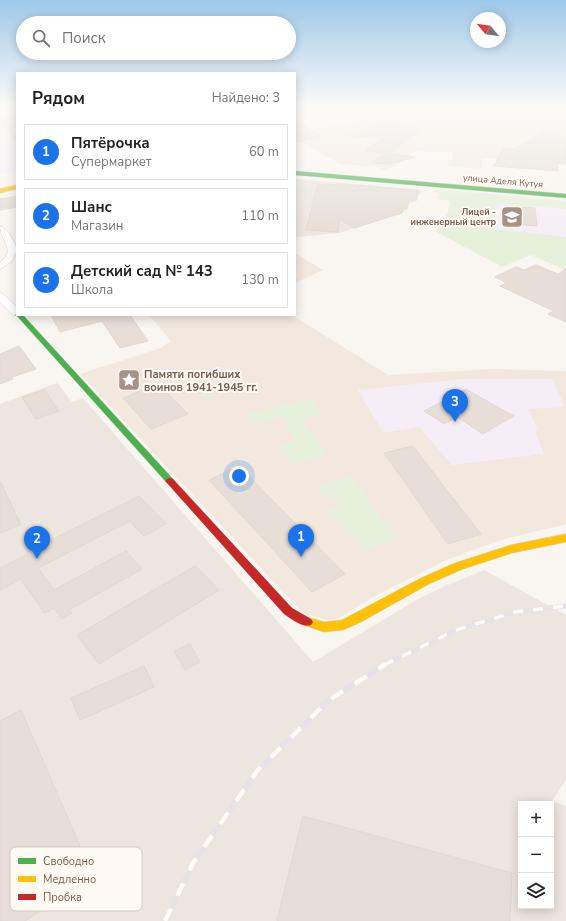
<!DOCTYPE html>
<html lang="ru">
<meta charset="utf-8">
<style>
:root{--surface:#fff;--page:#f6f6f6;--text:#222;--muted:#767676;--line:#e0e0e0;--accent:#1a73e8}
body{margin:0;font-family:"Nunito Sans",sans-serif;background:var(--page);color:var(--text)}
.controls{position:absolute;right:12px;bottom:12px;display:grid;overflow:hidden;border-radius:0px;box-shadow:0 2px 10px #0003}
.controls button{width:36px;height:36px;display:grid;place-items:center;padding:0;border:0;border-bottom:1px solid var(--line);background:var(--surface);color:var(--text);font:20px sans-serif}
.compass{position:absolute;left:470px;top:12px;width:36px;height:36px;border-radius:50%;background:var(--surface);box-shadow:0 2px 10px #0003;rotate:299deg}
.you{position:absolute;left:239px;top:476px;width:14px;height:14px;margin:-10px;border:3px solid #fff;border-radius:50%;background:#1a73e8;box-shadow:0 0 0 6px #1a73e833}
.badge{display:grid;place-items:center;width:26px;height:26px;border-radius:50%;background:var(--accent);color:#fff;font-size:13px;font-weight:700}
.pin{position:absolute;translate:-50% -33px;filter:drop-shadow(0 1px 2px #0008)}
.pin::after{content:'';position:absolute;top:21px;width:14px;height:12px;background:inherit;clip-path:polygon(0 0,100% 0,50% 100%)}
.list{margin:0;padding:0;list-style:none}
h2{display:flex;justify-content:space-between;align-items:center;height:52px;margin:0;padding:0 16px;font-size:17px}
h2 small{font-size:13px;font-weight:400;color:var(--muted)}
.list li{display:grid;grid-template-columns:26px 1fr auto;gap:12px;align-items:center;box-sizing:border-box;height:56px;margin:0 8px 8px;padding:0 8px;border:1px solid var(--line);border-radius:0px}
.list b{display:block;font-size:15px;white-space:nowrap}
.list p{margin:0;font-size:13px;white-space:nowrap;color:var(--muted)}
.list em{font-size:13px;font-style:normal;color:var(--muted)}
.icon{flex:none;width:22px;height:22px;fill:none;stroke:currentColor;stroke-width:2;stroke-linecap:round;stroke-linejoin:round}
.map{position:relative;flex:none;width:566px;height:921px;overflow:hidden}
.search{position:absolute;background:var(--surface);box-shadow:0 2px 10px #0003;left:16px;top:16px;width:280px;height:44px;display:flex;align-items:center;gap:10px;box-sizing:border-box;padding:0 14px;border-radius:22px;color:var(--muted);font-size:15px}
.panel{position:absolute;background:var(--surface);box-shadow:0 2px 10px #0003;left:16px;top:72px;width:280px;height:244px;border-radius:0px}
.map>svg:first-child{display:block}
</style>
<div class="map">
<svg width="566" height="921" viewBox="0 0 566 921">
<rect width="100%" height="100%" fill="#f9f5f0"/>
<g fill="#f2e8de">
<polygon points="394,107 556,107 566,112 566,165 482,158 481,169 448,166 449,160 452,160 453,152 414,151 396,166 383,170 377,167 340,164 295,138 295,134 363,119"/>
<polygon points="295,253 323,270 295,283"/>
<polygon points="149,315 292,315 388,375 493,369 566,371 566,524 501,540 446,560 375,596 339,618 331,621 303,613 80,374 161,348 171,341"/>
</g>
<g fill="#ede5e0" fill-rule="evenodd">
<polygon points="295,179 347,183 422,191 421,194 417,195 417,200 415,202 409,203 407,209 402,213 339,233 295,237"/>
<path d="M57 383 72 402 83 398 313 662 418 599 443 587 484 570 566 615V780L552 801 566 806V921H0V404ZM521 804H551V906H521Z"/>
</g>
<g fill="#f6eef6">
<polygon points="17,111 17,167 14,168 16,171 0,175 0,113"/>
<polygon points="461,191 566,200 566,244 467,233 455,214"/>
<polygon points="463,379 552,379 565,407 528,409 537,428 535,432 544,454 452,465 419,427 383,433 358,390"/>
</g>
<g fill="#e7f0db">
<polygon points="437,189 566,201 566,209 497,203 495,229 566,237 566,270 531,255 502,267 435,231 448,212 450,201 437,199 438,193 433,191"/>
<polygon points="192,374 214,395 205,399 182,377"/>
<polygon points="314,398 322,415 302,420 328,455 295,464 273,446 295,441 283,418 257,423 247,414"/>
<polygon points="352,476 398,540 368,550 323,512 341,506 317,486"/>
</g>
<g fill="#e6ded7" stroke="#e2d8d2">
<polygon points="17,117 17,142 0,119"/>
<polygon points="295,119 322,137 295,142"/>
<polygon points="386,120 421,130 389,154 415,157 390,164 371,163 384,154 366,150 386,136 348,137"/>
<polygon points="543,133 566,138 566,163 557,163 558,171 493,166 503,150 507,149 514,149"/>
<polygon points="318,184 339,185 339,184 418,190 417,200 409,200 407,209 403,208 402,213 354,228 340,219 338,232 306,230"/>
<polygon points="17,196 17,207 0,210 0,199"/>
<polygon points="514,207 535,208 537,226 514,224"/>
<polygon points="536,265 558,274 566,269 566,322 548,314 554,311 500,286 507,283 495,277 516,267 524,270"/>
<polygon points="51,315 130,315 148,341 120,348 102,321 60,332"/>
<polygon points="19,346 36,369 12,377 13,379 0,384 0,354"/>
<polygon points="159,384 188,414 151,429 123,398"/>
<polygon points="466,389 492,404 514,416 483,434 457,417 444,424 424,411"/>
<polygon points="44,390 59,411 36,419 22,397"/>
<polygon points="413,446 462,510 481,534 448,544 384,453"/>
<polygon points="239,466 288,516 345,574 312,592 209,480"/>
<polygon points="0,481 21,525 0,533"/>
<polygon points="139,496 166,524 144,536 130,521 38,568 54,590 126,551 142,569 69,610 72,613 62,619 54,608 44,613 21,579 0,590 0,568 28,554 27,552"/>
<polygon points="195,566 219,590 99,664 77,635"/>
<polygon points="190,644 200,662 185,670 174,651"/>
<polygon points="144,666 154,687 80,720 71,698"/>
<polygon points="21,710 94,878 25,921 0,921 0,721"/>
<polygon points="303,816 512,873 510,921 277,921"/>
</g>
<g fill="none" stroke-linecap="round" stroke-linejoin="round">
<g stroke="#d7d1cb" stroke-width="1">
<g id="street">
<path d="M0 226C8 229 15 242 17 250L12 261 0 269V262C17 250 0 241 0 226Z"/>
<polygon points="0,293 3,294 17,307 17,315 21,315 13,315 0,302"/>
</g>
</g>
<g stroke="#d9d2cb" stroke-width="1">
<g id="fast">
<polygon points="295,171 566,194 566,198 295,175"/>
<polygon points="17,313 17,315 23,315 173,479 175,481 173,483 167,483 17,316 15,315"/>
</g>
</g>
<g stroke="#d9d2cb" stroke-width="1">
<g id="slow">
<polygon points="17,185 17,189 0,193 0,189"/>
<polygon points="566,534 566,542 512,553 463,569 429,584 361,622 343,630 324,632 303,625 301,622 303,619 307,617 324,622 342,620 421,578 455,563 511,545"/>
</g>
</g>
<g stroke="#d9d2cb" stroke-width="1">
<path id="jam" d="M170 478 173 479 292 608 311 619 313 622 311 625C302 628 292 619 284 614L167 483 165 481 167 479Z"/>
</g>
<use href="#street" fill="#fefefd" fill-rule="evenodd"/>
<use href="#fast" fill="#4caf50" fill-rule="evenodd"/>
<use href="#slow" fill="#ffc107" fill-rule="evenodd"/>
<use href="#jam" fill="#c62828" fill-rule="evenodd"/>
<g stroke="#e6e3e7" stroke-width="5">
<polyline id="rail-far1" points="384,665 456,630 515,612 566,606"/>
</g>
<g stroke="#e6e3e7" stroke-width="6">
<polyline id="rail" points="165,921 193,863 257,771 329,700 386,664"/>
</g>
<use href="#rail-far1" stroke="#fffaf3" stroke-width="3.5" stroke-dasharray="10" stroke-linecap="butt"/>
<use href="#rail" stroke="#fffaf3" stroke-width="4.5" stroke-dasharray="14" stroke-linecap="butt"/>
</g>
<linearGradient id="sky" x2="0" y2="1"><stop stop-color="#9ec9e9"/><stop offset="0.45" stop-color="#fcfaf8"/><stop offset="1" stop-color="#fcfaf8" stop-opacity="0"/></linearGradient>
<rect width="566" height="236" fill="url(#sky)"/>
<defs>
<g id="school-square" transform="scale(1.15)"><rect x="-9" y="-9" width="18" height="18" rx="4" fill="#a69286" stroke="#fffaf3"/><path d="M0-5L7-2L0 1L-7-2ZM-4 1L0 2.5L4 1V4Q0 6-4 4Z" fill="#fff"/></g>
<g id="sight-square" transform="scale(1.15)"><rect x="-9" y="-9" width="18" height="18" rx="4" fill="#a69286" stroke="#fffaf3"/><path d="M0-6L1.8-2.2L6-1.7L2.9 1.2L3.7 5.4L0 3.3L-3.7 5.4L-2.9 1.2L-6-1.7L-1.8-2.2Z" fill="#fff"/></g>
</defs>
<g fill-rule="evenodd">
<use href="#school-square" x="512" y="217"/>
<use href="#sight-square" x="129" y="380"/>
</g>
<g text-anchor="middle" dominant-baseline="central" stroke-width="4" stroke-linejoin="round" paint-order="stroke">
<g font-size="9" fill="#7a5c4d" stroke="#fffaf3">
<text transform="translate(503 181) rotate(5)">улица Аделя Кутуя</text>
</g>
<g font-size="9" font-weight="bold" fill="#7a5c4d" stroke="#fffaf3" text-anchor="end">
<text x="496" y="212">Лицей -<tspan x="496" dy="10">инженерный центр</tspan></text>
</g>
<g font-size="11" font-weight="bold" fill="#7a5c4d" stroke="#fffaf3" text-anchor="start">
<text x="144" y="374">Памяти погибших<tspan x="144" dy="13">воинов 1941-1945 гг.</tspan></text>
</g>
</g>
<rect x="10" y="847" width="132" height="64" rx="6" fill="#fffaf3" stroke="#d7cbc1" stroke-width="1"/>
<rect x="18" y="858" width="18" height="6" fill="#4caf50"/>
<rect x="18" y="876" width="18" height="6" fill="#ffc107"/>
<rect x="18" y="894" width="18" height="6" fill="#c62828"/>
<g font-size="11" fill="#7a5c4d">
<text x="43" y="865">Свободно</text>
<text x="43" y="883">Медленно</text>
<text x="43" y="901">Пробка</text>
</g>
</svg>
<div class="controls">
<button>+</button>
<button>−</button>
<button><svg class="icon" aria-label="layers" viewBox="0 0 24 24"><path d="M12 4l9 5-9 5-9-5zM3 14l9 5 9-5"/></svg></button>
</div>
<svg class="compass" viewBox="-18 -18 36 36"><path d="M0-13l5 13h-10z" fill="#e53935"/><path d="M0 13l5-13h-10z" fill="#767676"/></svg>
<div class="you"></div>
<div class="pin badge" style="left:301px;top:557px">1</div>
<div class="pin badge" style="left:37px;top:559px">2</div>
<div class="pin badge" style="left:455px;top:422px">3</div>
<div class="search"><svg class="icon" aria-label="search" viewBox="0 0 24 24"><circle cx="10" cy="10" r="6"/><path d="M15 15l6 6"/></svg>Поиск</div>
<section class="panel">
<h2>Рядом<small>Найдено: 3</small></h2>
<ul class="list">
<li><span class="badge">1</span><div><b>Пятёрочка</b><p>Супермаркет</p></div><em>60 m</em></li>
<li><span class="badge">2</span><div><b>Шанс</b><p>Магазин</p></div><em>110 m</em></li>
<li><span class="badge">3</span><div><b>Детский сад № 143</b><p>Школа</p></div><em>130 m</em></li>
</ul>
</section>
</div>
